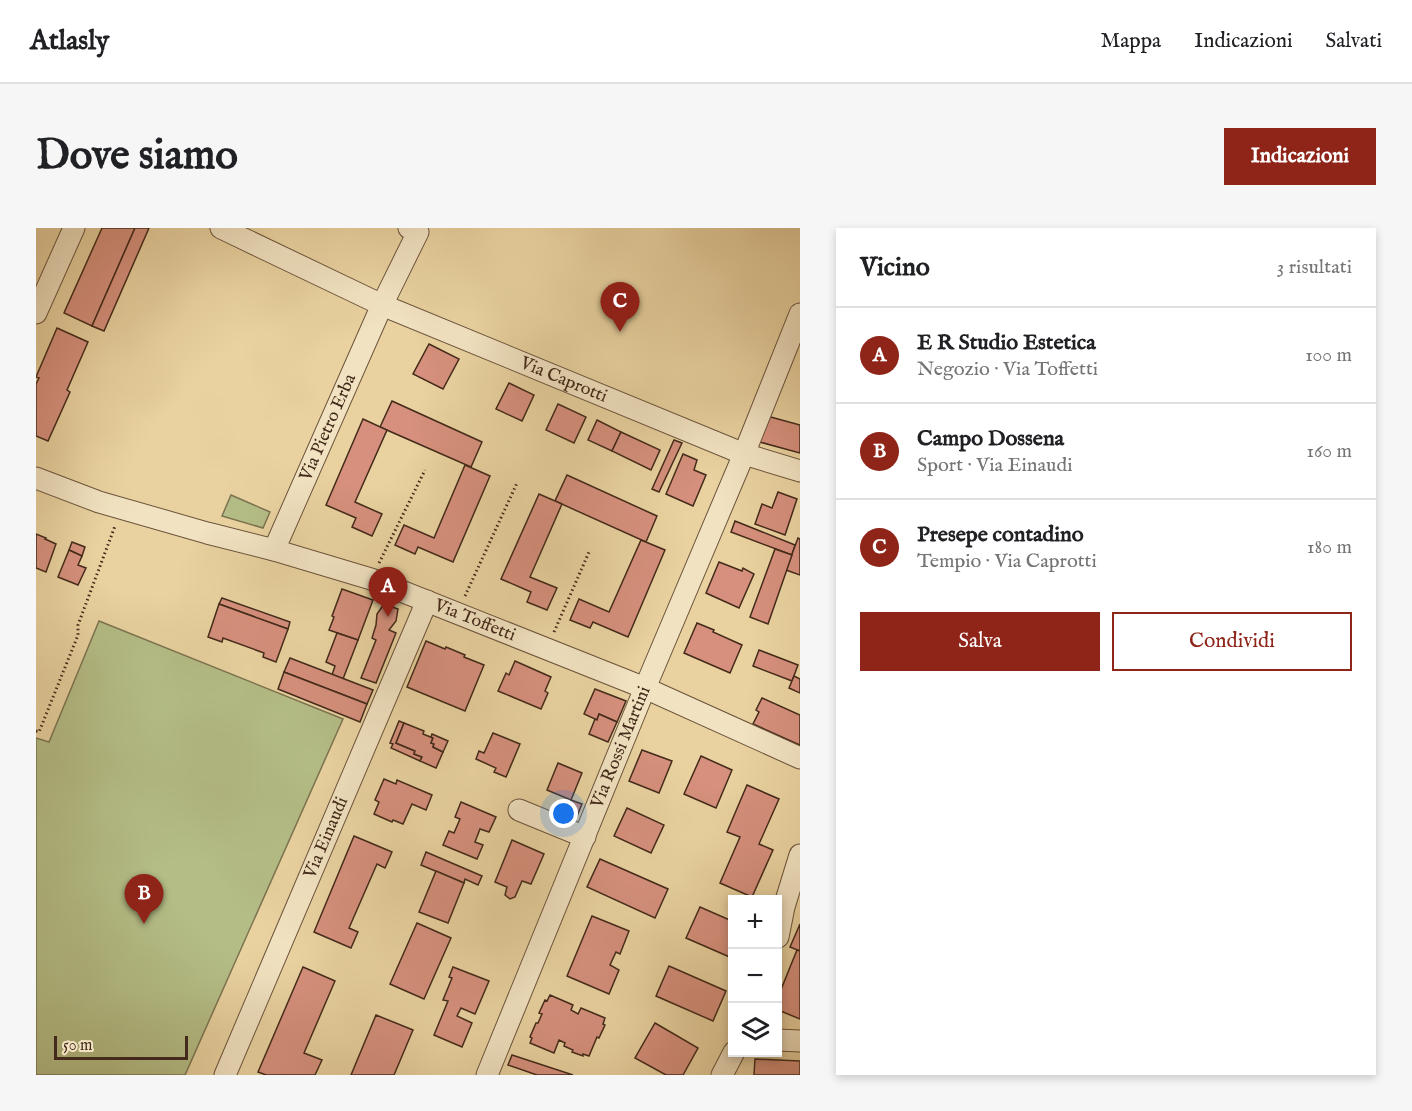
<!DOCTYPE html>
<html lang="it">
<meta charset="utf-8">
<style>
:root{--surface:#fff;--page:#f6f6f6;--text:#202124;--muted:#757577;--line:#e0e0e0;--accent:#8f2418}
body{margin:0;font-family:"IM FELL English",serif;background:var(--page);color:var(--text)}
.controls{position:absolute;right:18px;bottom:18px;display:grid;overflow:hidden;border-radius:0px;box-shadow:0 3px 9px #0003}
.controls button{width:54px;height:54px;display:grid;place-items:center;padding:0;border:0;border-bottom:2px solid var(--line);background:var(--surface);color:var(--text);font:30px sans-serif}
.scale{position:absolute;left:18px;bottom:15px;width:134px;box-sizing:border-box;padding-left:6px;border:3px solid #432a1a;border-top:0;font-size:16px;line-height:21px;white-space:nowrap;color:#432a1a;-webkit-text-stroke:4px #f1e2c1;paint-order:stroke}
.you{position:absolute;left:528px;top:586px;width:21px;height:21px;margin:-15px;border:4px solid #fff;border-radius:50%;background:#1a73e8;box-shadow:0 0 0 9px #1a73e833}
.badge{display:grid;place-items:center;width:39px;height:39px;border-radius:50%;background:var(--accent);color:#fff;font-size:20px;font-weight:700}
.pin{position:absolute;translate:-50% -50px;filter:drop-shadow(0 2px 3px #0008)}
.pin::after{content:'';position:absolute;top:32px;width:21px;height:18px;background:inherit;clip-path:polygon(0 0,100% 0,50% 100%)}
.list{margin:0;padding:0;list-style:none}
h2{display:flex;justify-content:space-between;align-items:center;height:78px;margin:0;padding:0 24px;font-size:26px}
h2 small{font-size:20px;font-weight:400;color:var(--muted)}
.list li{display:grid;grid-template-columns:39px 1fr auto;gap:18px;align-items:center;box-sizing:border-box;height:96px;padding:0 24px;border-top:2px solid var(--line)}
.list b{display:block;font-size:22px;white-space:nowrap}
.list p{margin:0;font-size:20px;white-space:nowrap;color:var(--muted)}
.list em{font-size:20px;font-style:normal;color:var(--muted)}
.actions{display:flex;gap:12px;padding:18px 24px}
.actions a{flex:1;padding:14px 0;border:2px solid var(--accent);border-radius:0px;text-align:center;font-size:21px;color:var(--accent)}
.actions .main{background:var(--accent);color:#fff}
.icon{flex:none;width:33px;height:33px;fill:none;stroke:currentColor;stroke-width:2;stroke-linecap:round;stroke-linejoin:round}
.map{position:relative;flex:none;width:764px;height:847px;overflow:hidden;border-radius:0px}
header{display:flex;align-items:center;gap:36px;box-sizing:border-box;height:84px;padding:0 30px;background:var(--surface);border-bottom:2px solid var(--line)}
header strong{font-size:28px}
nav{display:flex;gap:33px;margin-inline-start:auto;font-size:21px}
.intro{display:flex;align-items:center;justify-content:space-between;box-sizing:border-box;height:144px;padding:0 36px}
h1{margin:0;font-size:42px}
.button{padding:15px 27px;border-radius:0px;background:var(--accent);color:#fff;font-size:21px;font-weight:700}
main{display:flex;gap:36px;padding:0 36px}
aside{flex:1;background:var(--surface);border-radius:0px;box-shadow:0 3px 9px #0003}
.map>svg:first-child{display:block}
</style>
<header>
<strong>Atlasly</strong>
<nav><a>Mappa</a><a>Indicazioni</a><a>Salvati</a></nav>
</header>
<div class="intro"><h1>Dove siamo</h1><a class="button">Indicazioni</a></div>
<main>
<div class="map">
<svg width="764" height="847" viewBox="0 0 764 847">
<rect width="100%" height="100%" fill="#e9d2a0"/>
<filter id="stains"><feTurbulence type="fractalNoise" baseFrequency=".00333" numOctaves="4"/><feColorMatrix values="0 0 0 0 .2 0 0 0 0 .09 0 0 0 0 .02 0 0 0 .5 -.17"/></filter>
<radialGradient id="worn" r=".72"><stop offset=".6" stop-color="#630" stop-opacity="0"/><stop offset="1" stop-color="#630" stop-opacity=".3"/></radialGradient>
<g fill="#b4bd86" stroke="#7c7450" stroke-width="1.5">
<polygon points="195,267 234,284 227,300 186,288"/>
<polygon points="63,393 307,491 149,847 0,847 0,510 13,514"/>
</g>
<g fill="#d6907d" stroke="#432a1a" stroke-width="1.5">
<polygon points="66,0 99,0 56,98 28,85"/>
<polygon points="99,0 113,0 68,103 56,98"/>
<polygon points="21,100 52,114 31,162 34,164 12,213 0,208 0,156 3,150 0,149"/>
<polygon points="393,116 423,131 407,161 377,146"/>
<polygon points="473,155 498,167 486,193 460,181"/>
<polygon points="356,173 446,214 435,239 344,199"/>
<polygon points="522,176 550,189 538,215 510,202"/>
<polygon points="731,188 764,197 764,225 720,213"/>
<polygon points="327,191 351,202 319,274 346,286 336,308 316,299 320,290 290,277"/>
<polygon points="561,192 585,204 576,223 552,212"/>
<polygon points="585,204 624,222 615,242 576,223"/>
<polygon points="638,212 646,215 623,264 616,261"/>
<polygon points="647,226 661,232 658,242 670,247 657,278 630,266"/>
<polygon points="429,237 454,248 417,334 382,319 379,326 359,317 368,297 398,310"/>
<polygon points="531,247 621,288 610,314 519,273"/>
<polygon points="742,264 761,271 749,307 719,296 726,276 736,280"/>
<polygon points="503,266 526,276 494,349 521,360 511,382 491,374 495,364 465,351"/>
<polygon points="699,293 759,317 756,327 695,304"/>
<polygon points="0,306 10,310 9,311 20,316 10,344 0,340"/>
<polygon points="762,310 764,311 764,347 750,342"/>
<polygon points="605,312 629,322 592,409 557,394 554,400 534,392 543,371 573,384"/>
<polygon points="36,314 49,319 46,328 33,322"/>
<polygon points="739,321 756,327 732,396 714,389"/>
<polygon points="33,322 46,328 42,337 50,340 42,357 22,349"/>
<polygon points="683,334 706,343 707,340 718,346 703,380 670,365"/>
<polygon points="306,361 337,372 322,412 293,402 298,389 296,388"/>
<polygon points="186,370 254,394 252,401 183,376"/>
<polygon points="183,376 252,401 240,434 227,429 228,425 187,410 186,414 172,409"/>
<polygon points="348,376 362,381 360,393 353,402 360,405 340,455 325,450 340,412 336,410 340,397 341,386"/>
<polygon points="661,395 678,402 677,404 706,417 694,445 648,425"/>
<polygon points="301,405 322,412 307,451 296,447 299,438 290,434"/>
<polygon points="390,413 409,421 410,419 429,427 428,429 448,437 429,483 371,459"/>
<polygon points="723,422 762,437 756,453 717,438"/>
<polygon points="254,430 337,462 331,476 248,444"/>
<polygon points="479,433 515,449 509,463 512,465 505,481 462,463 470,445 473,447"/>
<polygon points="248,444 331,476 324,494 242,461"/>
<polygon points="758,448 764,451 764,465 753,460"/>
<polygon points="559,461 590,473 581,494 563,486 561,492 548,486"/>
<polygon points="726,470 764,487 764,517 717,496 723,484 720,482"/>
<polygon points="563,486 581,494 572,514 553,506 559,491 561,492"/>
<polygon points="363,493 368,495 360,515 379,523 378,526 386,529 384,533 355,520 357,516 354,515"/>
<polygon points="368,495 388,503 387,506 397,510 395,515 398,516 397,519 407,524 400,540 384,533 386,529 378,526 379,523 360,515"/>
<polygon points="457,505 484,516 470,549 458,544 460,540 440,531 443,523 448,525"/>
<polygon points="396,506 412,513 407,524 397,519 398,516 395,515 397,510 395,509"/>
<polygon points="606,522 636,533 623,565 593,553"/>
<polygon points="665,528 696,542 680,580 648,566"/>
<polygon points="522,535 546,545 535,572 511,562"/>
<polygon points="348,551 360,556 361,552 396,567 390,582 376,576 367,596 357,592 356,594 338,586 343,574 339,572"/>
<polygon points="711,557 743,571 723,616 737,622 716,669 684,655 704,609 691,604"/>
<polygon points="535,572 546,576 539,593 527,589"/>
<polygon points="425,574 460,589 453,604 444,601 439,614 447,617 441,631 407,617 413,603 418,605 424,591 419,589"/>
<polygon points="591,580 628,597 615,625 578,608"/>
<polygon points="318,608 356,624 349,640 341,636 313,700 322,704 315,720 278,704"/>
<polygon points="476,612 508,626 495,656 486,653 479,669 474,671 469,667 471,659 459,654"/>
<polygon points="390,624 446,648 442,657 429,651 428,655 385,637"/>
<polygon points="564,631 632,661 619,690 551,659"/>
<polygon points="400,643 428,655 412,695 383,684"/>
<polygon points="664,679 696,693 696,730 650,710"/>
<polygon points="556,688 593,703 584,726 580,724 574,737 583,742 573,766 531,748"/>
<polygon points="381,695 415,710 388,771 354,756"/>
<polygon points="764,696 764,723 754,719"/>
<polygon points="761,722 764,723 764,791 742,782 742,769"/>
<polygon points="633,738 690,763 677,793 620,768"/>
<polygon points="267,739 299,753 268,825 286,832 279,847 230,847 222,844"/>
<polygon points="417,739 453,753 439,786 425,780 421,788 436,795 426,819 398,807 412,773 407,772 416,750 413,749"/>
<polygon points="514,767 537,777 535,782 542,786 545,780 569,790 567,796 569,797 563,810 561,809 553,828 547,826 547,828 536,824 537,822 528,818 529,815 523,812 518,825 494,815 496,810 494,809 500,795 502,795 506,786 503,785 509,772 511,773"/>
<polygon points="340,787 377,802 358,847 315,847"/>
<polygon points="619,795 662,820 647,847 630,847 599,830"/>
<polygon points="476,827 537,847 501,847 472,837"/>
<polygon points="719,831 764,833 764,847 718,847"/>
</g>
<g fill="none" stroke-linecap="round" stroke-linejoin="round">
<g stroke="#6c543c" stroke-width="23">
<g id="minor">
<path id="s1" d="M185 0 346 77 708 226 764 243"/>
<polyline points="0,85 38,0"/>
<path id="s2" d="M0 250 63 274 171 305 238 322 335 351 609 460 764 530"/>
<path id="s3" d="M238 322 346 77 382 4 373 0"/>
<polyline points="483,582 549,609"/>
<polyline points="742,709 748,679 764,627"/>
<polyline points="742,812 764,813"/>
<path id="s4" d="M189 847 391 373"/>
<path id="s5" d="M451 847 609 460 708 226 764 86"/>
<polyline points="686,847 698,824"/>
</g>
</g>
<g stroke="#432a1a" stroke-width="3" stroke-dasharray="1.5 3" stroke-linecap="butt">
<polyline points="343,335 389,242"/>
<polyline points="429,368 481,255"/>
<polyline points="518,404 553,324"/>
<polyline points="0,503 3,504 42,407 42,397 79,298"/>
</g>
<use href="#minor" stroke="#f1e2c1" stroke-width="21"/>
</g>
<g text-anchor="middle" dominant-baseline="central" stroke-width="6" stroke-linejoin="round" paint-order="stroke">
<g font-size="18" fill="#432a1a" stroke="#f1e2c1">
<text stroke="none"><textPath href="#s1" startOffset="375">Via Caprotti</textPath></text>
<text stroke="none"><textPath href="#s3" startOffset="134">Via Pietro Erba</textPath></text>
<text stroke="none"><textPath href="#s2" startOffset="462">Via Toffetti</textPath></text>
<text stroke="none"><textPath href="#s5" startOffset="354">Via Rossi Martini</textPath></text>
<text stroke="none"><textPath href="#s4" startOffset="258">Via Einaudi</textPath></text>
</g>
</g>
<rect width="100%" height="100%" filter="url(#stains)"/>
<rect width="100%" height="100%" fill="url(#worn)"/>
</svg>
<div class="controls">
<button>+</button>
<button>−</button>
<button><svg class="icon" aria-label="layers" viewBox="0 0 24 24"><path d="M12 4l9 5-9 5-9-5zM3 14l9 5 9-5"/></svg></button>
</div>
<div class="scale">50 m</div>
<div class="you"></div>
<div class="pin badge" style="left:352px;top:389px">A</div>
<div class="pin badge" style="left:108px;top:696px">B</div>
<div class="pin badge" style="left:584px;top:104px">C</div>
</div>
<aside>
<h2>Vicino<small>3 risultati</small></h2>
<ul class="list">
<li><span class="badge">A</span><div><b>E R Studio Estetica</b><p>Negozio · Via Toffetti</p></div><em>100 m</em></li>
<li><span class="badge">B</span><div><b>Campo Dossena</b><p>Sport · Via Einaudi</p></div><em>160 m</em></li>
<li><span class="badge">C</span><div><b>Presepe contadino</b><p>Tempio · Via Caprotti</p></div><em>180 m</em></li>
</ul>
<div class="actions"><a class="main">Salva</a><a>Condividi</a></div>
</aside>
</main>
